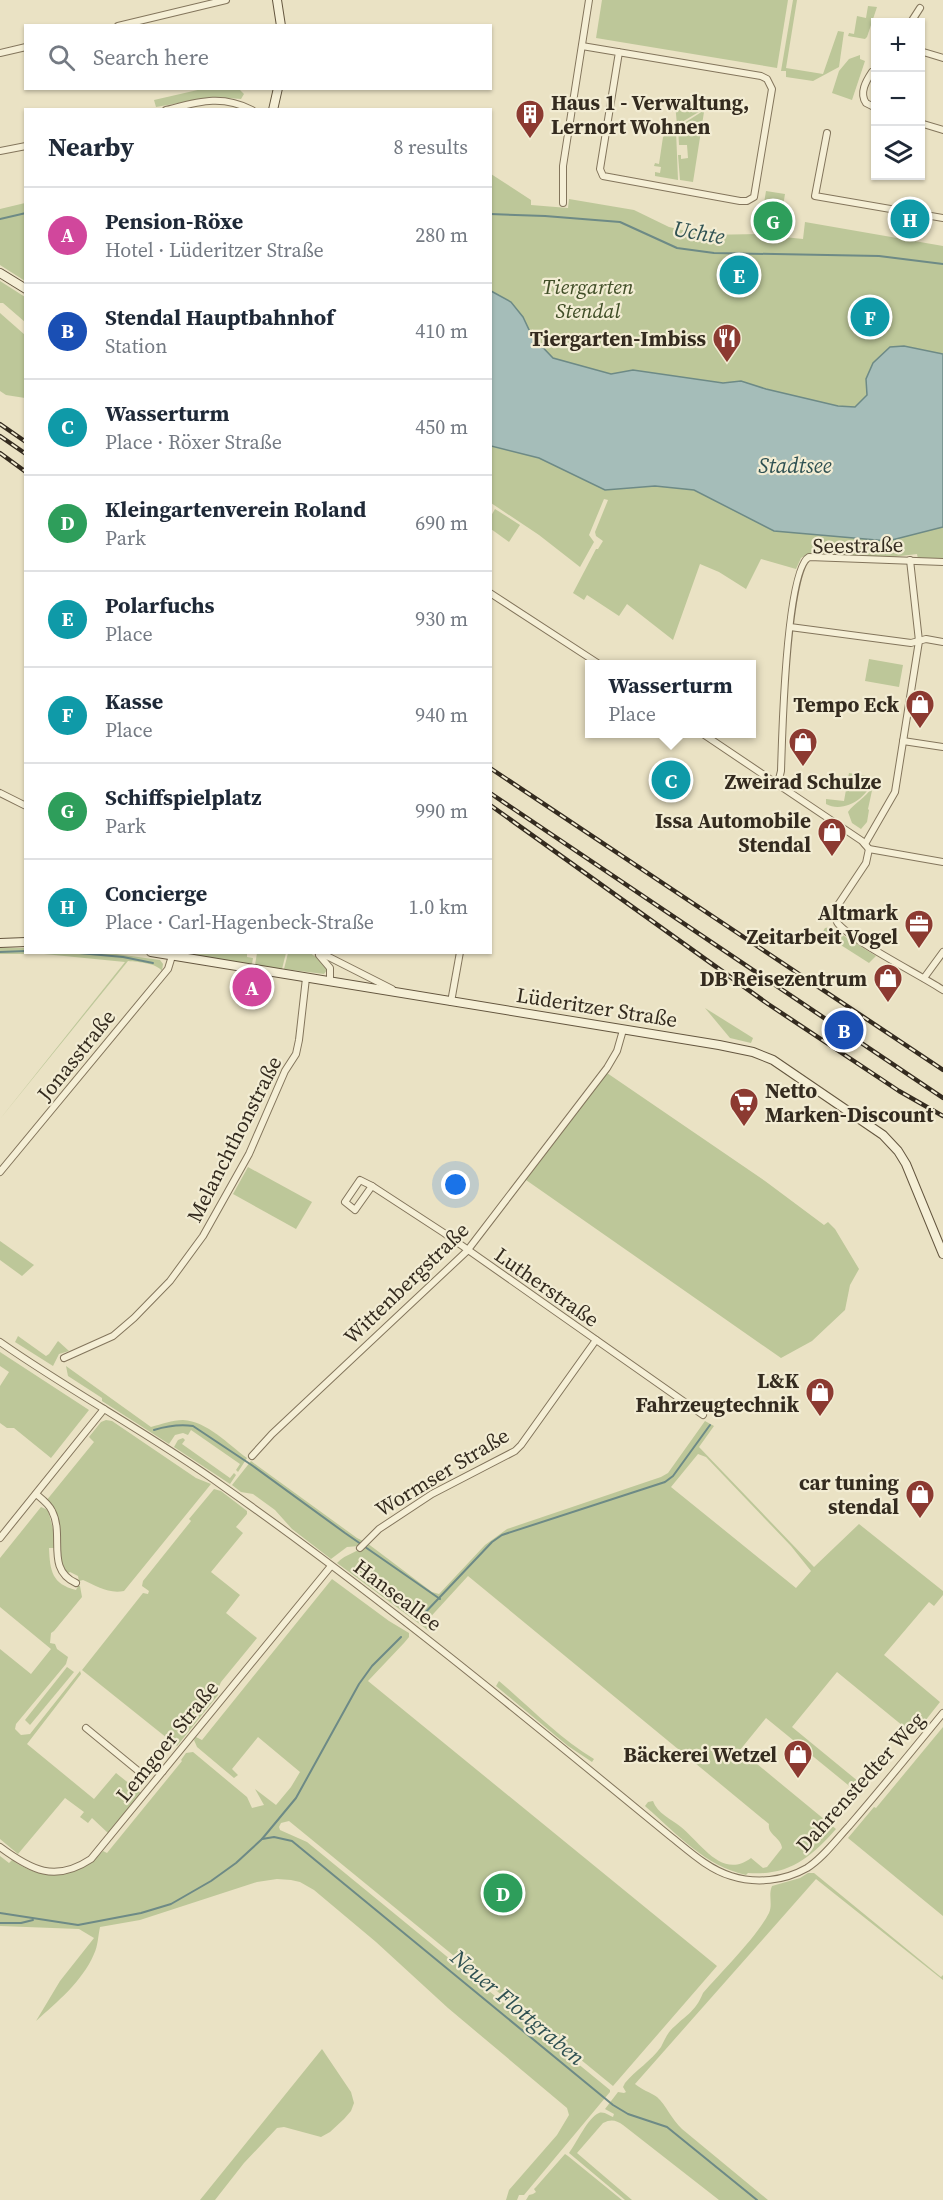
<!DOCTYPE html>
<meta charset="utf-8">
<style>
:root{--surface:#fff;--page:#f2f2f3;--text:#1f2937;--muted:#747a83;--line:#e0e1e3;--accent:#7c3aed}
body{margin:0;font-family:"Source Serif 4",serif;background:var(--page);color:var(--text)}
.controls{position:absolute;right:18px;top:18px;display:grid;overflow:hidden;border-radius:0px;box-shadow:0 2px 4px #0004}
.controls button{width:54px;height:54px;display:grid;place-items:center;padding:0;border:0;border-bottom:2px solid var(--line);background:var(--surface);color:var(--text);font:30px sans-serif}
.you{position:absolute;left:456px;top:1185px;width:21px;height:21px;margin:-15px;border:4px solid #fff;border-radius:50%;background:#1a73e8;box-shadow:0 0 0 9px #1a73e833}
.badge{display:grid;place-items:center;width:39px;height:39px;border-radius:50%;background:var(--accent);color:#fff;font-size:20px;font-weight:700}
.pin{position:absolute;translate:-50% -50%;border:3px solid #fff;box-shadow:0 2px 6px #0006}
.popup{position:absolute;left:585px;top:660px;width:171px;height:78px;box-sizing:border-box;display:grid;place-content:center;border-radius:0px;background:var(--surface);filter:drop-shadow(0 2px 4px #0005);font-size:20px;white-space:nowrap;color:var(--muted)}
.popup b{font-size:22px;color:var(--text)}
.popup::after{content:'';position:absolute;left:50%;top:100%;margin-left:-12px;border:12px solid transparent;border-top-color:var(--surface)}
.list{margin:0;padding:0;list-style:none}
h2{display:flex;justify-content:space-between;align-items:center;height:78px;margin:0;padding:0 24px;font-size:26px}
h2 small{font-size:20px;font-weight:400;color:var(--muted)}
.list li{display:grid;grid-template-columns:39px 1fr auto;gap:18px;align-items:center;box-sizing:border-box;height:96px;padding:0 24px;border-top:2px solid var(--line)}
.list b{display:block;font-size:22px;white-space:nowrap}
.list p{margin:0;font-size:20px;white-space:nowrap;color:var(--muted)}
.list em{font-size:20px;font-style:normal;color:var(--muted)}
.icon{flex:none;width:33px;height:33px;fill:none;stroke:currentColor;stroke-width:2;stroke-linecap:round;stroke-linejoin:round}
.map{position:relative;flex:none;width:943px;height:2200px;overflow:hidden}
.search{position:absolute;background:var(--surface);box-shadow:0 2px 4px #0004;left:24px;top:24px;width:468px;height:66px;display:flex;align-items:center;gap:15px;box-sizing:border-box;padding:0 21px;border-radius:0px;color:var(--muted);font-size:22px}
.panel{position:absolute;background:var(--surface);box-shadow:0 2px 4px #0004;left:24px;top:108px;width:468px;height:846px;border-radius:0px}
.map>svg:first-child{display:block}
</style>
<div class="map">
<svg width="943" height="2200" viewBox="0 0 943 2200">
<rect width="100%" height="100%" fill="#eae2c4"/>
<g fill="#bdc799" fill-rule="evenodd">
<polygon points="602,0 788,0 777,68 596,38"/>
<polygon points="793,0 797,0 786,68 823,74 838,31 844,32 839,67 813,81 786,77 786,71 781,71"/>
<polygon points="868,6 877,7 867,37 865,39 848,36 849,33 854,34 857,16 866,18"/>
<polygon points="860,55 860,59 865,61 852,100 832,93 839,71 849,59"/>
<polygon points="202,89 239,89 244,94 241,99 213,97 156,107 154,100"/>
<polygon points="676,101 701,105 702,110 677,125 675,103"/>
<polygon points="703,111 704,112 693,182 680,180 678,155 681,155 681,159 688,158 687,145 679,145 678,127"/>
<polygon points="673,128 676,130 678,180 655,176 655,172 660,173 661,167 654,166 655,163 659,164 663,137"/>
<polygon points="491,174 531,200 531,205 568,208 569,199 634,210 669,227 704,235 759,234 766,191 785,194 783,206 788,207 784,237 803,239 805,222 943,246 943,559 918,559 917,554 893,557 808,554 801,558 796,569 761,559 746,589 719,572 700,564 673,640 627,604 619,616 587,595 584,600 573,593 596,549 598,549 603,541 596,536 595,532 608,500 604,499 589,535 594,542 580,567 539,535 491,503"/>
<polygon points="25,203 26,203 25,281 0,265 0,209"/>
<polygon points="0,281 25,297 25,322 3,303 0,303"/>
<polygon points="0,313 25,335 25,398 6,395 0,391"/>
<polygon points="495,509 520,525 509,542 491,529 491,516"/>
<polygon points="869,659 903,665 899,687 865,681"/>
<path d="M849 773 873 777C870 797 844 814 826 804V799L844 801Z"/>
<path d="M873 786 868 809 869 810 867 822 861 829 852 823 848 812C854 803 865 799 873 786Z"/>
<polygon points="830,927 876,956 869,963 822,933 825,928"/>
<path d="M0 948H25L26 952 109 953 160 960 163 964 162 971C156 963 139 962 128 961L0 1119 125 962 44 954H0Z"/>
<polygon points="309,952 321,961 327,970 324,974 284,969 288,953"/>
<polygon points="175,953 247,953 247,957 253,958 252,964"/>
<polygon points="257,953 286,953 282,969 255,965"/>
<polygon points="705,1008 753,1038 751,1043 730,1038"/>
<polygon points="607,1073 765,1181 824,1225 828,1222 835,1229 859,1269 850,1285 845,1310 812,1341 781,1358 526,1180"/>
<polygon points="248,1167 312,1202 296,1229 233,1194"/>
<polygon points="0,1241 34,1265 22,1276 0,1260"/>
<polygon points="18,1336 46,1356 49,1354 58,1341 69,1351 59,1354 53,1366 15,1342"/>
<polygon points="0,1352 89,1410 51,1458 14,1428 7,1428 0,1423 0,1386 9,1372 0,1366"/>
<path d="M66 1366 151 1427C162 1424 172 1420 183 1420 207 1421 229 1445 247 1458L238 1472 236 1470 240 1464 191 1430 188 1435 183 1433 175 1435 169 1444 102 1401V1398L68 1376Z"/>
<path d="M106 1420 112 1421 196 1478 211 1484 124 1591C108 1594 97 1586 83 1580L79 1581 78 1576 70 1572 65 1575 61 1565 59 1534 46 1501 94 1442 89 1437 101 1422Z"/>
<path d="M705 1421 714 1426 699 1447 814 1567 859 1524 943 1591V1595L934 1606 929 1602 884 1655 940 1702 914 1735 837 1672 792 1727 859 1782 853 1789 766 1718 740 1750 836 1829C810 1858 789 1876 748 1873L746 1875C705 1866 677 1834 646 1807L645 1806 648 1802 653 1801C657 1813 671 1819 681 1827 701 1843 722 1880 751 1858L763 1868 767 1867 782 1848C781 1837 767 1835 769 1824L468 1576 424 1624 432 1631H429L337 1563C346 1553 359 1553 367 1543L432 1592 439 1594 485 1545 507 1529 661 1477 668 1473ZM698 1454 706 1457 791 1546 811 1571 796 1588 671 1487Z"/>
<polygon points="183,1438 185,1440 182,1444 230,1478 234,1473 236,1475 230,1484 174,1447 178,1440"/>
<polygon points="251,1461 357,1538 363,1541 359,1546 347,1547 331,1559 292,1529 275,1510 253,1494 241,1492 232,1485"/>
<polygon points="214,1489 221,1491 247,1511 247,1514 236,1527 243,1533 211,1572 240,1595 226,1613 257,1638 221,1682 217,1691 218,1695 177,1746 82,1670 143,1593 148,1594 149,1591 142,1586 143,1581 191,1521 189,1519"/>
<path d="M41 1507 48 1510 54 1533V1548H49C50 1571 52 1584 76 1590L78 1586H80L82 1597 54 1631 51 1633 50 1643 55 1644 57 1649 68 1657 66 1664 16 1724 15 1729 21 1735 30 1734 80 1671 81 1674 27 1744 94 1799 116 1773 141 1793 108 1833 92 1818 88 1823 80 1817 84 1812 65 1798 18 1854 0 1839V1649L31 1674 51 1649 0 1607V1558Z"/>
<path d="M332 1579 389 1621 409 1633V1637L404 1643 368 1681 717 1966 613 2086 289 1821 281 1823 279 1827 280 1830 307 1842 610 2090V2092L524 2195H519L517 2200H506L509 2190 557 2135 569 2115 567 2108 448 2008 376 1942 314 1890 300 1882 291 1880 277 1879 257 1882 140 1920 100 1927C98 1936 98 1946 94 1954 82 1982 57 2002 36 2021L60 1981 94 1938 79 1929 0 1926V1856L9 1863 12 1860C42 1882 79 1879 103 1851L107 1853 182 1761 181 1760 186 1753 193 1752 247 1797 252 1808 264 1805 255 1789 276 1805 291 1787 300 1772 258 1737 232 1769 238 1775 234 1778 197 1747 194 1740 196 1737 202 1740Z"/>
<polygon points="67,1667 74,1672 30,1725 25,1720"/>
<path d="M499 1681C531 1708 559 1738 594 1759L592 1762 568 1746 496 1686Z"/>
<polygon points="943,1727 943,1916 848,1838 874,1807 876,1808"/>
<path d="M808 1873H814L941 1977 943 1975V1980L816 1879 635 2084C642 2090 650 2092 657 2097 666 2105 672 2120 682 2129L768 2200H719L623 2125C616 2120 611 2119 603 2123L577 2153 632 2200H625L569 2153C576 2144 588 2117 599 2113 604 2111 610 2116 613 2117L614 2114 605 2109 618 2092 624 2093 626 2092 623 2087 625 2083C636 2070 651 2061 661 2047 664 2041 666 2036 670 2031 684 2016 695 2013 703 1993 722 1971 756 1938 769 1913 773 1904 768 1895 772 1886L800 1878Z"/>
<polygon points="322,2049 351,2092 354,2103 351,2111 344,2119 330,2132 321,2137 284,2127 277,2128 244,2163 215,2200 200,2200"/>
<polygon points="565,2154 568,2156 622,2200 526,2200 529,2195 533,2194 536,2192 534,2189 536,2187"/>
</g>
<polygon fill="#a5bdb9" stroke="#6d8a86" stroke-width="1.5" points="491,291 511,302 523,317 532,336 553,358 611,374 633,370 723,383 741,381 766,389 838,406 855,407 867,395 866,379 873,363 890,347 904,346 943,354 943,527 888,541 774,531 694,490 655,486 605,490 539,458 491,446"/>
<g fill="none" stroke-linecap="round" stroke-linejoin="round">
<g stroke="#6d8a86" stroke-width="2">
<polyline points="490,214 545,216 620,222 677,248 714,253 879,256 943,264"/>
<polyline points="0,219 26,213"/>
<polyline points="0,952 26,951"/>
<polyline points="68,952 123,957 153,963"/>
<path d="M154 1430C167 1426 179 1424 193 1426L253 1466 345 1533 440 1599"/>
<polyline points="421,1617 492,1542 502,1535 665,1482 673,1476 710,1425"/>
<polyline points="262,1839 274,1837 292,1841 613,2105 628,2114 667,2127 757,2200"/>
<polyline points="0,1913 78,1925 141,1913 171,1904 211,1881 236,1863 262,1839 296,1798 359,1684 372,1666 401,1637"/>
<polyline points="0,1923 21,1923 33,1920"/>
</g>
<g stroke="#83755c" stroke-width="8">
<g id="street">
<polyline points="911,22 920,8"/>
<polyline points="118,26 226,0"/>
<polyline points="582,46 761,76 767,79 772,89 754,197 747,201 740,201 603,176 600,169 619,52"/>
<polyline points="920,51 943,58"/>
<polyline points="0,53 26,47"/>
<path d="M872 72C866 81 859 93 866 103L876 108"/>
<path d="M166 110C198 102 221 94 252 110"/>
<polyline points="920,123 943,130"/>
<polyline points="827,133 815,196 943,218"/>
<polyline points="0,151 26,146"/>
<polyline points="563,203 563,166 589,0"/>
<polyline points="490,593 599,664"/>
<polyline points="790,627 911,643 926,639 943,642"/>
<polyline points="703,734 862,841 869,849 943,862"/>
<polyline points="903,741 943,747"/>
<path d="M778 783 781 771C782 739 786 569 809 557L943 562"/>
<polyline points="0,793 26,806"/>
<polyline points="865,844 895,792 919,641 910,560"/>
<path d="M869 849 866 863 836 908C834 913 834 917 837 922 845 937 924 977 943 990"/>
<polyline points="319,952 392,989"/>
<polyline points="319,955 330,968 330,981"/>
<polyline points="924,978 943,952"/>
<polyline points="451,1002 460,952"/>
<polyline points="0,1172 168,969 172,956"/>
<polygon points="360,1180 372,1186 355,1210 345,1202"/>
<polyline points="372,1186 444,1233 703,1415"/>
<path d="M0 1342C73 1393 152 1435 224 1487 379 1596 524 1716 670 1836 689 1851 708 1869 731 1876 756 1884 784 1881 807 1868 823 1858 836 1840 849 1826 881 1789 912 1751 943 1713"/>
<polyline points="64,1358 113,1336 134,1318 170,1281 203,1236 249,1154 285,1071 296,1054 299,1040 306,978"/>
<polyline points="252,1456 272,1434 467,1251 607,1068 617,1051 623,1030"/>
<path d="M36 1494C42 1499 49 1504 52 1511 65 1536 45 1569 76 1583"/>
<polyline points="0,1538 104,1409"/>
<polyline points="360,1548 379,1529 432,1494 515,1451 521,1445 596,1340"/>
<polyline points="86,1728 142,1774 147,1773 153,1767 163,1771"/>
<path d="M0 1847C31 1870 55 1883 91 1859L331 1566"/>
</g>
</g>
<g stroke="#64563f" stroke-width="10">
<g id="secondary">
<polyline points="277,0 281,26"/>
<polyline points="273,110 278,88"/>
<polyline points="0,273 26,289"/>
<polyline points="0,943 26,942"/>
<polyline points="151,952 719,1045 753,1052 773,1060 883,1135 898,1151 906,1164 943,1254"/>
</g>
</g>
<use href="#street" stroke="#f5efd6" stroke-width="6"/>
<use href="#secondary" stroke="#f5efd6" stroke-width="8"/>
<g stroke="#342b1f" stroke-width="4.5">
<g id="rail">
<polyline points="0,424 26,442"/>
<polyline points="0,436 26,454"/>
<polyline points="0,453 26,472"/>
<polyline points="490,768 943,1070"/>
<polyline points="490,793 943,1098"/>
<polyline points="490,805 768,1004 899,1091 943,1116"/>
</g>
</g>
<use href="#rail" stroke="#f2ecd3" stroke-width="2" stroke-dasharray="7" stroke-linecap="butt"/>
</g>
<defs>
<g id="building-pin" transform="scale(1.5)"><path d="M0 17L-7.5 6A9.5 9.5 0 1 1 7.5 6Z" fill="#8c3a31" stroke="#f2ecd3"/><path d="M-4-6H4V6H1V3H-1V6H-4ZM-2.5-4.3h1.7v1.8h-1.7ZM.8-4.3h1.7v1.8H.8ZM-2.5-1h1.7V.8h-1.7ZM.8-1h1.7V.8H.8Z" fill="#fff"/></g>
<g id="restaurant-pin" transform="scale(1.5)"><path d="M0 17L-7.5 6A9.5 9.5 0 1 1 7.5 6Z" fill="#8c3a31" stroke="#f2ecd3"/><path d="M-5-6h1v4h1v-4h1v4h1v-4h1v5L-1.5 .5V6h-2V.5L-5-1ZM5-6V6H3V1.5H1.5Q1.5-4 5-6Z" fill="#fff"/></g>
<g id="shop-pin" transform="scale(1.5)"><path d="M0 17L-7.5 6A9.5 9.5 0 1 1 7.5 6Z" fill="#8c3a31" stroke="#f2ecd3"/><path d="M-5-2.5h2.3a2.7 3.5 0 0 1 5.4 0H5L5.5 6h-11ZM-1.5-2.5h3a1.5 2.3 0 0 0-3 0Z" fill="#fff"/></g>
<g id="office-pin" transform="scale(1.5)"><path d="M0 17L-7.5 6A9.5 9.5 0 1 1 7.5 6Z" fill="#8c3a31" stroke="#f2ecd3"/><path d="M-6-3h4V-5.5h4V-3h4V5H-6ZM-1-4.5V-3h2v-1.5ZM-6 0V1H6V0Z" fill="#fff"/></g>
<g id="supermarket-pin" transform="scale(1.5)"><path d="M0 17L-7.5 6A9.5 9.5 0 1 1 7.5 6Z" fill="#8c3a31" stroke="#f2ecd3"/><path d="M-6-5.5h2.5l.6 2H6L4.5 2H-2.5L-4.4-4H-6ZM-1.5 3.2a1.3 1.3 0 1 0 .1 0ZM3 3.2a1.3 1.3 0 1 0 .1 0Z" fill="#fff"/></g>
</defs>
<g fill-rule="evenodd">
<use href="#building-pin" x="530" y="114"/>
<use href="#restaurant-pin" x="727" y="338"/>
<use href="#shop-pin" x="920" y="704"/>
<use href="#shop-pin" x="803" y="742"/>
<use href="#shop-pin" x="832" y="832"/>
<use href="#office-pin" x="919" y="924"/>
<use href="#shop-pin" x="888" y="978"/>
<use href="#supermarket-pin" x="744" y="1102"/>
<use href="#shop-pin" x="820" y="1392"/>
<use href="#shop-pin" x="920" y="1494"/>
<use href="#shop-pin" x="798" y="1754"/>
</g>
<g text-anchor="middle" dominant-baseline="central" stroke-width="4.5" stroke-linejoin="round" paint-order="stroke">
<g font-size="21" font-weight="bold" fill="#342b1f" stroke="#f2ecd3" text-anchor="end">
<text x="551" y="102" text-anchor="start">Haus 1 - Verwaltung,<tspan x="551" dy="24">Lernort Wohnen</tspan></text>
<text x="706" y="338">Tiergarten-Imbiss</text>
<text x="899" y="704">Tempo Eck</text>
<text x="803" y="781" text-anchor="middle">Zweirad Schulze</text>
<text x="811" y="820">Issa Automobile<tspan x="811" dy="24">Stendal</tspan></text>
<text x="898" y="912">Altmark<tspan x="898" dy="24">Zeitarbeit Vogel</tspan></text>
<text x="867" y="978">DB Reisezentrum</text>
<text x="765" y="1090" text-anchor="start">Netto<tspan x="765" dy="24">Marken-Discount</tspan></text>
<text x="799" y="1380">L&amp;K<tspan x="799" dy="24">Fahrzeugtechnik</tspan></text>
<text x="899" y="1482">car tuning<tspan x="899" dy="24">stendal</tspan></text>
<text x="777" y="1754">Bäckerei Wetzel</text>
</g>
<g font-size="21" font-style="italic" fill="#404e27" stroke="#f2ecd3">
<text x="588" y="286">Tiergarten<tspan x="588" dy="24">Stendal</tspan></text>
</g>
<g font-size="21" fill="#342b1f" stroke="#f2ecd3">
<text transform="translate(858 545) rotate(-1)">Seestraße</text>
<text transform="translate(597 1007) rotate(9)">Lüderitzer Straße</text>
<text transform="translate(76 1055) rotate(-51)">Jonasstraße</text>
<text transform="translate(234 1139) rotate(-63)">Melanchthonstraße</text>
<text transform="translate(406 1283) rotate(-44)">Wittenbergstraße</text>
<text transform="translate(547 1287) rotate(35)">Lutherstraße</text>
<text transform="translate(442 1472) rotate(-31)">Wormser Straße</text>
<text transform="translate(398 1595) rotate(37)">Hanseallee</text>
<text transform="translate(167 1741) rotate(-51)">Lemgoer Straße</text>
<text transform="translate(860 1782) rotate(-48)">Dahrenstedter Weg</text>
</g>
<g font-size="22" font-style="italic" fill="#2f5152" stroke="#f2ecd3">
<text transform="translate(699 232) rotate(10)">Uchte</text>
<text x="795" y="465">Stadtsee</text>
<text transform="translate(518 2007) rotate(40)">Neuer Flottgraben</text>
</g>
</g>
</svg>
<div class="controls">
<button>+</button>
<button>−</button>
<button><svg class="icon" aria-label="layers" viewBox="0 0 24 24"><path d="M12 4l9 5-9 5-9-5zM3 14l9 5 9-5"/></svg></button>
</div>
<div class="you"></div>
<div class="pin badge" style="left:252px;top:987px;background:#d1479c">A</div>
<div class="pin badge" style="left:844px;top:1030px;background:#1a4fb4">B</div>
<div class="pin badge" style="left:671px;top:780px;background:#0f9aa8">C</div>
<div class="popup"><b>Wasserturm</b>Place</div>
<div class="pin badge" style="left:503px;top:1893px;background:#2e9e5b">D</div>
<div class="pin badge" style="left:739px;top:275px;background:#0f9aa8">E</div>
<div class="pin badge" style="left:870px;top:317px;background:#0f9aa8">F</div>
<div class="pin badge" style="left:773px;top:221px;background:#2e9e5b">G</div>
<div class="pin badge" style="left:910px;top:219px;background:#0f9aa8">H</div>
<div class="search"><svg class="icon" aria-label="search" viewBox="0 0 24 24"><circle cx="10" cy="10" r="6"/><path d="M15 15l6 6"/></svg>Search here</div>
<section class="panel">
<h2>Nearby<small>8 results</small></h2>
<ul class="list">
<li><span class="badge" style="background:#d1479c">A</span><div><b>Pension-Röxe</b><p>Hotel · Lüderitzer Straße</p></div><em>280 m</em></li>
<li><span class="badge" style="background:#1a4fb4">B</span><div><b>Stendal Hauptbahnhof</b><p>Station</p></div><em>410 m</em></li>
<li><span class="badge" style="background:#0f9aa8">C</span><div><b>Wasserturm</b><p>Place · Röxer Straße</p></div><em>450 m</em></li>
<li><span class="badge" style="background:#2e9e5b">D</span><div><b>Kleingartenverein Roland</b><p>Park</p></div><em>690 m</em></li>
<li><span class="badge" style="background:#0f9aa8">E</span><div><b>Polarfuchs</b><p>Place</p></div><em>930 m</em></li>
<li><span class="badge" style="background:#0f9aa8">F</span><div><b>Kasse</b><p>Place</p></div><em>940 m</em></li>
<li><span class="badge" style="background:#2e9e5b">G</span><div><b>Schiffspielplatz</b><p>Park</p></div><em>990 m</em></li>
<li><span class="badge" style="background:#0f9aa8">H</span><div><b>Concierge</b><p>Place · Carl-Hagenbeck-Straße</p></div><em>1.0 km</em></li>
</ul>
</section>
</div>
